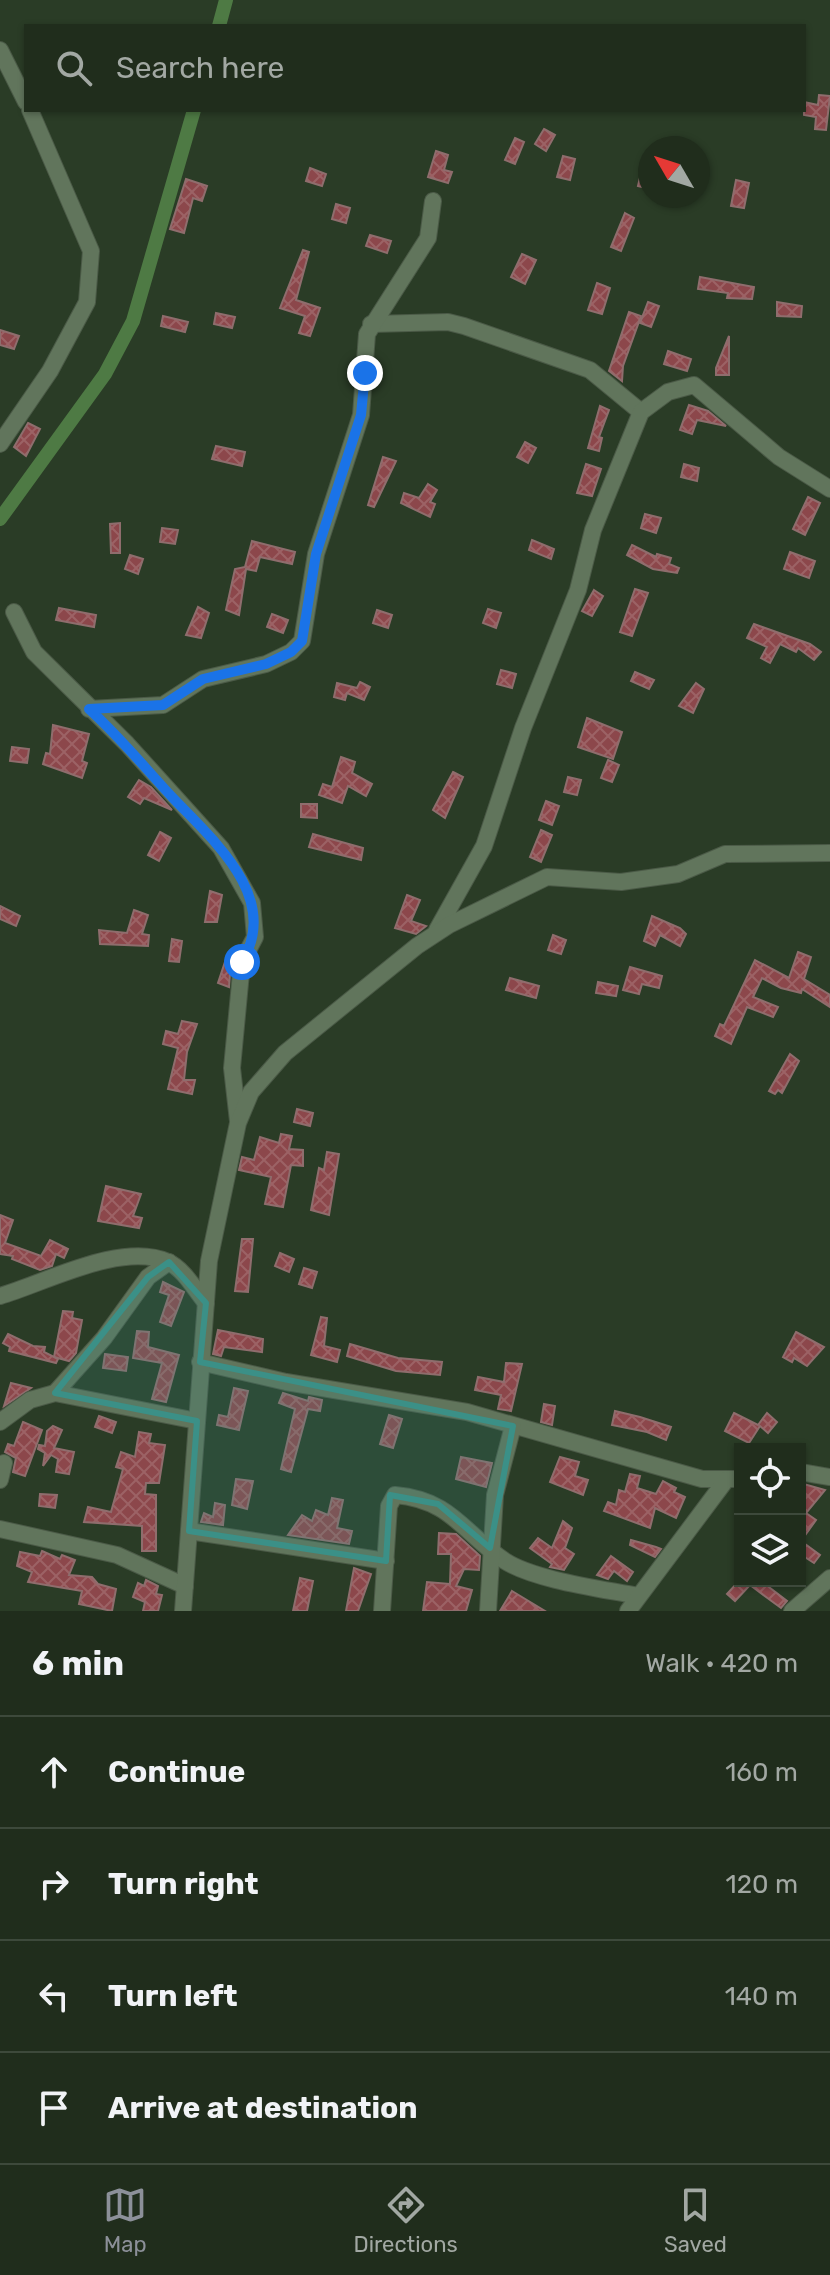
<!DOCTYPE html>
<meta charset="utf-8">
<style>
:root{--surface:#202d1c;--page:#2d3929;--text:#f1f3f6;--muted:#a2a8a3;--line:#3d493b;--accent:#8c9099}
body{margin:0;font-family:Rubik,sans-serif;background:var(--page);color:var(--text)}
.controls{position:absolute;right:24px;bottom:24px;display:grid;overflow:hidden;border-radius:0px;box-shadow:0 2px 6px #0004}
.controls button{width:72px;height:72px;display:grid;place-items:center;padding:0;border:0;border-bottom:2px solid var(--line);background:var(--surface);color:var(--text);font:40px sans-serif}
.compass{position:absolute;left:638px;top:136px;width:72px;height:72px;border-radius:50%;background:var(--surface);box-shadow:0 2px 6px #0004;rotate:309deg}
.stop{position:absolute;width:24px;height:24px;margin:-18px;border:6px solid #1a73e8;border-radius:50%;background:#fff}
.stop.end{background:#1a73e8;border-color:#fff;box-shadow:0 2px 8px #0008}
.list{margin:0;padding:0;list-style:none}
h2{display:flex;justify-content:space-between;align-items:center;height:104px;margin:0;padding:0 32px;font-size:34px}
h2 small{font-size:26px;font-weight:400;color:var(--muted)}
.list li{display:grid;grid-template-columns:52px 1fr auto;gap:24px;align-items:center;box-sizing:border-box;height:112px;padding:0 32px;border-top:2px solid var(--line)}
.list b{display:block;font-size:30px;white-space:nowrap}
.list em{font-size:26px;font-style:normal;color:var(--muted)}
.icon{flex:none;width:44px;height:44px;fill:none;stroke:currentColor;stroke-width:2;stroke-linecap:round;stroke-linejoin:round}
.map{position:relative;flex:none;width:830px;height:1611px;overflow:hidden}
.search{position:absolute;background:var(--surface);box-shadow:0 2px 6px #0004;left:24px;right:24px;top:24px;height:88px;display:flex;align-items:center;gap:20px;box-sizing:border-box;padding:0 28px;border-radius:0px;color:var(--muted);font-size:30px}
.sheet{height:552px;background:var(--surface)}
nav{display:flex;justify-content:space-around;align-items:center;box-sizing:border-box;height:112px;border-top:2px solid var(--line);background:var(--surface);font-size:22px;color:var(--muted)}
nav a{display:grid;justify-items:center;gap:4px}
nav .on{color:var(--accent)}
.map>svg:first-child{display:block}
</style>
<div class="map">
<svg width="830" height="1611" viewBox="0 0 830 1611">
<defs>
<pattern id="building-cross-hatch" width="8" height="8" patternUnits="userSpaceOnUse" patternTransform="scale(2)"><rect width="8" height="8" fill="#8c474b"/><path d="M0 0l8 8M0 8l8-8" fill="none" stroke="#9c6265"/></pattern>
</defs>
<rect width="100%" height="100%" fill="#2a3c26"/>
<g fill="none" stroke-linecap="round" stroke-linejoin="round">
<g stroke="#4e7a44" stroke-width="14">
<polyline points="219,26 226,0"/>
<polyline points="0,519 105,374 133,321 194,110"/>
</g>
</g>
<g fill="url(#building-cross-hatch)" stroke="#8f6d6d" stroke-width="2">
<polygon points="819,95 830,96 826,130 815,129 816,117 804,115 804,102 818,105"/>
<polygon points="544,129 555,135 546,151 535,144"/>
<polygon points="515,138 524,142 515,164 505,160"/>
<polygon points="436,151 448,155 444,170 452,172 448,183 428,177"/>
<polygon points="646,152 650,152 650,189 638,186"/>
<polygon points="563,156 575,159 570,180 557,177"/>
<polygon points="310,168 326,174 322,186 306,181"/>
<polygon points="186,179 207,186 202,201 193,198 184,233 170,229"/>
<polygon points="736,180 749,183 744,208 731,206"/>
<polygon points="336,204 350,208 346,223 332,219"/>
<polygon points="625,213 634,218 621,251 611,247"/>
<polygon points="370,235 391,241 387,253 366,246"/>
<polygon points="303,250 309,252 296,300 320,308 310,336 299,333 305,316 280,308"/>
<polygon points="522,254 536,260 525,284 511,277"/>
<polygon points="700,277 754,287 752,299 727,298 728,293 698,289"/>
<polygon points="597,283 610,288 602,314 588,310"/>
<polygon points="648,302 659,306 651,327 640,323"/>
<polygon points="777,302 802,306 801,317 777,316"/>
<polygon points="629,312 641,316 623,366 622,381 609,371"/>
<polygon points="216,313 235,317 232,328 214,324"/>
<polygon points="163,316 188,322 185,332 161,326"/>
<polygon points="0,330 19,336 14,349 0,345"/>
<polygon points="729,336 729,375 716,375 716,368"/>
<polygon points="668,351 691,359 687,371 664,364"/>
<polygon points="689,405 708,411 726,426 697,420 692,434 680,430"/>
<polygon points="600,406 609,410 599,437 602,438 599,451 588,448"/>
<polygon points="28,423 40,429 26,456 14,447"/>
<polygon points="525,442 536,448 528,463 517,457"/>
<polygon points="216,446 245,452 242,466 212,459"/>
<polygon points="383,457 396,461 374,507 368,505"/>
<polygon points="586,464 601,469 592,496 577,493"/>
<polygon points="684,464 699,468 697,481 681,477"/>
<polygon points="428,484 437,490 430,502 435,504 430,517 401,503 404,493 419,498"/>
<polygon points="808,497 820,503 805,535 793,529"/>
<polygon points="645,514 661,518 656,533 641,528"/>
<polygon points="120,523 120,553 111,553 110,524"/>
<polygon points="162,528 178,530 175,544 160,542"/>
<polygon points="532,540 554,549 551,559 529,550"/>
<polygon points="252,541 295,552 292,564 260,557 256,571 246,569 239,615 226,610 235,569 245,567"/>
<polygon points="632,545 656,557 657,554 671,558 669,564 679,568 677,573 653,569 627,555"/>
<polygon points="790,552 815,561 809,578 784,569"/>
<polygon points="130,555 143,559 138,574 125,569"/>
<polygon points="635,589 648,593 632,636 620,632"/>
<polygon points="594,590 603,596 592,616 582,611"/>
<polygon points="198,607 209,613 201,638 186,635"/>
<polygon points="59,608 96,615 94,627 56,620"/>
<polygon points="488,609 501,613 496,628 483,623"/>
<polygon points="377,610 392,615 388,628 373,623"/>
<polygon points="272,614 288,620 283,633 267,627"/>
<polygon points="754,624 810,644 821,652 814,660 798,648 796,652 780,644 770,663 761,658 767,647 747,638"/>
<polygon points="501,670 516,674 512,688 497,684"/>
<polygon points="635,672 654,680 649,689 631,681"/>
<polygon points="360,682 370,687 364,700 347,693 345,700 334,697 337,683 357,688"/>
<polygon points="696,683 704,689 693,713 679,706"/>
<polygon points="587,718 622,732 613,759 578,747"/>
<polygon points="53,725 89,734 82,761 87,763 82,778 43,764 46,753 50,754"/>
<polygon points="12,747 29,749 27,763 10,761"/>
<polygon points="341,757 355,762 352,773 372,784 366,796 348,786 342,803 319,795 323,784 332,787"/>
<polygon points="608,760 619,765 612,782 601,778"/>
<polygon points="453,772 463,777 445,818 433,810"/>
<polygon points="568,777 581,780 577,795 564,792"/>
<polygon points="139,780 151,787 172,810 144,798 140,804 128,797"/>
<polygon points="546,801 559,806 552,825 539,820"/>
<polygon points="301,804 317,804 317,818 301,817"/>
<polygon points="541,830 552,835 541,862 530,857"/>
<polygon points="160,832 171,838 159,861 148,855"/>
<polygon points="313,834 363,848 361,860 309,847"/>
<polygon points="210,891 222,895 217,922 205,922"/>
<polygon points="407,895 420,900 411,921 426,926 416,934 395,928"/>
<polygon points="0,906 20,916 16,926 0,919"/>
<polygon points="134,910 148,915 142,934 149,935 148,946 100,944 99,930 127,933"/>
<polygon points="652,916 680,928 686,934 680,946 660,935 655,946 644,941"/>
<polygon points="553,935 566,940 561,954 548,950"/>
<polygon points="172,939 182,941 179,962 169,961"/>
<polygon points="798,952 811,957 804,979 830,995 830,1007 802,989 801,993 781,988 762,978 753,997 778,1007 773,1017 747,1007 731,1044 715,1036 720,1024 724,1026 755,960 789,978"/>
<polygon points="226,959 231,960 229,987 218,983"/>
<polygon points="630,967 662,976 659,988 642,984 639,994 623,990"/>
<polygon points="510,978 539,986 536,998 506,990"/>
<polygon points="598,982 618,986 616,996 596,993"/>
<polygon points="182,1021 197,1024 187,1052 184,1080 195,1080 192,1094 168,1089 178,1048 163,1044 166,1031 178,1034"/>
<polygon points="790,1054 799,1061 782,1093 778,1090 775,1094 769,1091"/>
<polygon points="297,1109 313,1113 310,1126 294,1122"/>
<polygon points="281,1134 292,1136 289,1149 303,1150 303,1166 291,1165 283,1207 265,1204 271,1177 239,1170 242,1157 254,1160 260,1137 279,1143"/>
<polygon points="327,1152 339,1154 329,1215 311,1210 319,1168 324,1170"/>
<polygon points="106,1186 141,1194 133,1216 142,1218 139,1228 98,1221"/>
<polygon points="0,1215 13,1220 5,1243 41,1256 50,1240 68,1249 64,1258 56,1254 52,1266 40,1270 12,1259 13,1256 0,1254"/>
<polygon points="242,1239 253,1239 248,1292 235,1291"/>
<polygon points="280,1253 294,1259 289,1272 275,1266"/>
<polygon points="304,1268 317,1272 312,1288 299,1284"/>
<polygon points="163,1282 184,1292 171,1326 160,1322 169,1295 160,1292"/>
<polygon points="63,1311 73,1312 72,1318 82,1320 76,1353 69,1361 54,1357"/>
<polygon points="321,1317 327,1318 324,1346 340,1350 337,1362 311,1355"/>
<polygon points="218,1330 263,1339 262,1352 224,1347 221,1356 213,1354"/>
<polygon points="137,1331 149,1332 148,1347 179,1355 166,1402 152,1399 162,1363 133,1358"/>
<polygon points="796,1332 824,1347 807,1366 794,1358 792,1362 783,1357"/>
<polygon points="8,1334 33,1346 45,1347 44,1352 58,1359 56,1363 9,1351 10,1347 3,1343"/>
<polygon points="350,1344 398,1358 442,1362 440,1375 396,1371 347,1356"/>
<polygon points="105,1354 128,1357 126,1371 103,1368"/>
<polygon points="506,1363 522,1364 511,1411 498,1409 501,1395 475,1390 478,1377 504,1382"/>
<polygon points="11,1383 31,1388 4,1406"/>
<polygon points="234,1388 248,1391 239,1430 217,1425 219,1415 228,1417"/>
<polygon points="283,1393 308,1401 309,1397 322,1400 320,1411 308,1409 291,1472 281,1469 295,1409 279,1403"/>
<polygon points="544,1404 555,1406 552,1425 541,1422"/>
<polygon points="615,1411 640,1417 671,1427 666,1440 647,1432 612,1425"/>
<polygon points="734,1413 758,1425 767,1413 777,1422 768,1433 760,1426 749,1443 725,1431"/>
<polygon points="389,1415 402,1419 393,1448 380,1444"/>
<polygon points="99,1416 116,1422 112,1433 95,1427"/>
<polygon points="23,1422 42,1430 25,1476 13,1472 16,1458 5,1452 8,1444 14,1446"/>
<polygon points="53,1426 62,1430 54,1448 74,1452 69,1474 56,1472 58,1459 51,1455 43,1466 45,1453 38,1449 39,1445 45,1446 47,1431"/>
<polygon points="139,1432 151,1434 149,1443 165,1445 159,1483 146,1483 145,1494 156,1495 156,1551 142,1551 142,1526 84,1522 88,1507 111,1512 123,1469 116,1467 121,1452 135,1457"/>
<polygon points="461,1457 492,1463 486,1487 456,1479"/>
<polygon points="560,1457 579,1462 575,1476 588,1480 583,1495 550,1482"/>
<polygon points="630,1474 640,1476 637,1488 656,1494 663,1481 676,1488 674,1492 685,1497 676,1518 655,1508 650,1528 604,1511 608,1502 616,1505 619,1490 625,1492"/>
<polygon points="236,1479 253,1481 247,1509 232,1505"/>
<polygon points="800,1483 825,1490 806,1513 816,1520 801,1541 820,1555 814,1563 800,1554 800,1499 805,1492"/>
<polygon points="40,1494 57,1495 55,1508 39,1506"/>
<polygon points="332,1498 343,1500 337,1528 352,1531 349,1544 288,1535 302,1515 312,1521 316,1510 328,1515"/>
<polygon points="215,1503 225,1505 223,1525 201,1522 204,1513 213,1517"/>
<polygon points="563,1521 572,1528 565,1548 574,1554 564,1570 550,1567 552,1564 530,1548 538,1538 552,1548"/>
<polygon points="439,1533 456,1534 480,1556 479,1570 464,1569 456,1586 472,1590 466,1611 423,1611 427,1582 450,1584 451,1554 438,1554"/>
<polygon points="631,1540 656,1547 661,1549 655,1557 630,1545"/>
<polygon points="42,1551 60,1559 62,1555 75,1560 69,1575 92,1577 98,1584 116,1589 112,1611 79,1604 82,1591 28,1582 32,1572 17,1566 20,1552 40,1556"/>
<polygon points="611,1556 633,1572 627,1581 614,1571 608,1579 597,1575"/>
<polygon points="354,1568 371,1574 358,1611 346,1611"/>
<polygon points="300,1578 313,1581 307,1611 293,1611"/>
<polygon points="146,1580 158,1586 156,1594 162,1595 158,1611 143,1611 145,1602 133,1597 138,1583 144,1586"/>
<polygon points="739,1581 761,1581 787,1601 781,1608 750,1585 735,1601 727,1594"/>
<polygon points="512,1591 545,1611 500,1611"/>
</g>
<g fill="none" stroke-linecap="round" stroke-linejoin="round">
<g stroke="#4b5a47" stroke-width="18">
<g id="minor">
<polyline points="0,50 26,102"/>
<polyline points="371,324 448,322 464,326 590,370 641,412"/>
<polyline points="0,444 50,371 87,302 91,251 30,110"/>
<polyline points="14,612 34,652 127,744 221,848 252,903 255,937 242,962 232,1068 238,1121"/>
<polyline points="89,709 163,705 203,679 266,664 291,652 302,641 316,554 361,415 367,334 428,238 433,201"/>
<polyline points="437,930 484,846 523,728 578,590 593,530 641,412 668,392 694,385 779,457 830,489"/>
<path d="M0 1296C45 1283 122 1241 168 1262 184 1269 195 1290 206 1303"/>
<polyline points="200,1362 286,1382 467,1412 702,1479 740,1479"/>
<polyline points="55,1393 104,1338 148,1277 169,1262"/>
<polyline points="0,1422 30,1400 55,1393 197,1421"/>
<polyline points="800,1472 830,1477"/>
<polyline points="0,1480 4,1463"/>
<polyline points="0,1529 117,1555 185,1586"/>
<polyline points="189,1531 386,1561"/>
<polyline points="183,1611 209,1261 238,1123 251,1092 285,1053 417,946 449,925 547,877 621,882 678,874 725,854 830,853"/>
<path d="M382 1611 389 1506 395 1495C452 1500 463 1533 505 1561 534 1580 603 1589 638 1596"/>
<polyline points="488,1611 495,1495 513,1426"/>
<polyline points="628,1611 726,1480"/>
<polyline points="792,1611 830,1578"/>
</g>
</g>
<use href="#minor" stroke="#61755c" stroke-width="16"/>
</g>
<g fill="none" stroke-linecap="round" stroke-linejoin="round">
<path stroke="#1a73e8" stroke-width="10" d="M242 962C281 898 214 841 173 798 145 768 120 737 89 709L163 705 203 679 266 664 291 652 302 641 316 554 361 415 365 373"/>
</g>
<path fill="#3b9087" fill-opacity="0.2" stroke="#3b9087" stroke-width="6" stroke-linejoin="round" d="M169 1262 206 1303 200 1362 513 1426 490 1548 438 1504 390 1495 386 1561 189 1531 197 1421 55 1393 148 1277Z"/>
</svg>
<div class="controls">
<button><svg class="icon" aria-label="locate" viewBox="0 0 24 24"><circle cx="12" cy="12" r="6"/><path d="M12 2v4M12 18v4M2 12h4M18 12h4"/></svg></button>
<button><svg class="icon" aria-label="layers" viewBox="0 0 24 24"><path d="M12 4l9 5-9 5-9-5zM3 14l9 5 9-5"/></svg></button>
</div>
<svg class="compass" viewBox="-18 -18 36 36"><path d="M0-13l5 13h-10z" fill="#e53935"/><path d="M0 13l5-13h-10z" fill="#a2a8a3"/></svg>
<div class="stop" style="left:242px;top:962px"></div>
<div class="stop end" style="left:365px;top:373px"></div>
<div class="search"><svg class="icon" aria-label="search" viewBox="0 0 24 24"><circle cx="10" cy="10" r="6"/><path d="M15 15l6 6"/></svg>Search here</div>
</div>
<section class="sheet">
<h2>6 min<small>Walk · 420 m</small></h2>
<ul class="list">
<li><svg class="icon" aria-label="ahead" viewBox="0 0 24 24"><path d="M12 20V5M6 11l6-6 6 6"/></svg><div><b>Continue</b></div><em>160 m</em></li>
<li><svg class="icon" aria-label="right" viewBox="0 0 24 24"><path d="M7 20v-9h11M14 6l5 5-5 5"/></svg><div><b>Turn right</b></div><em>120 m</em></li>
<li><svg class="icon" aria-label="left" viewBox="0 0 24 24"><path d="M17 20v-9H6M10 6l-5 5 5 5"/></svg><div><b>Turn left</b></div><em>140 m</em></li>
<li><svg class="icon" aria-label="arrive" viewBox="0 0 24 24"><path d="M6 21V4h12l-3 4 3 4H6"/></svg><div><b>Arrive at destination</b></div></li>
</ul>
</section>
<nav>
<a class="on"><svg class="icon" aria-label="map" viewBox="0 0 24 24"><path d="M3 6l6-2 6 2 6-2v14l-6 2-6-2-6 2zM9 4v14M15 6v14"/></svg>Map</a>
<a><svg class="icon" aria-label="directions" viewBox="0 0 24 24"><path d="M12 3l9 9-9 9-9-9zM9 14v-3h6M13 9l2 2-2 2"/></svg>Directions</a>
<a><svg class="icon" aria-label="saved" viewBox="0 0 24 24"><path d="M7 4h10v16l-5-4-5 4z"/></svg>Saved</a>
</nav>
